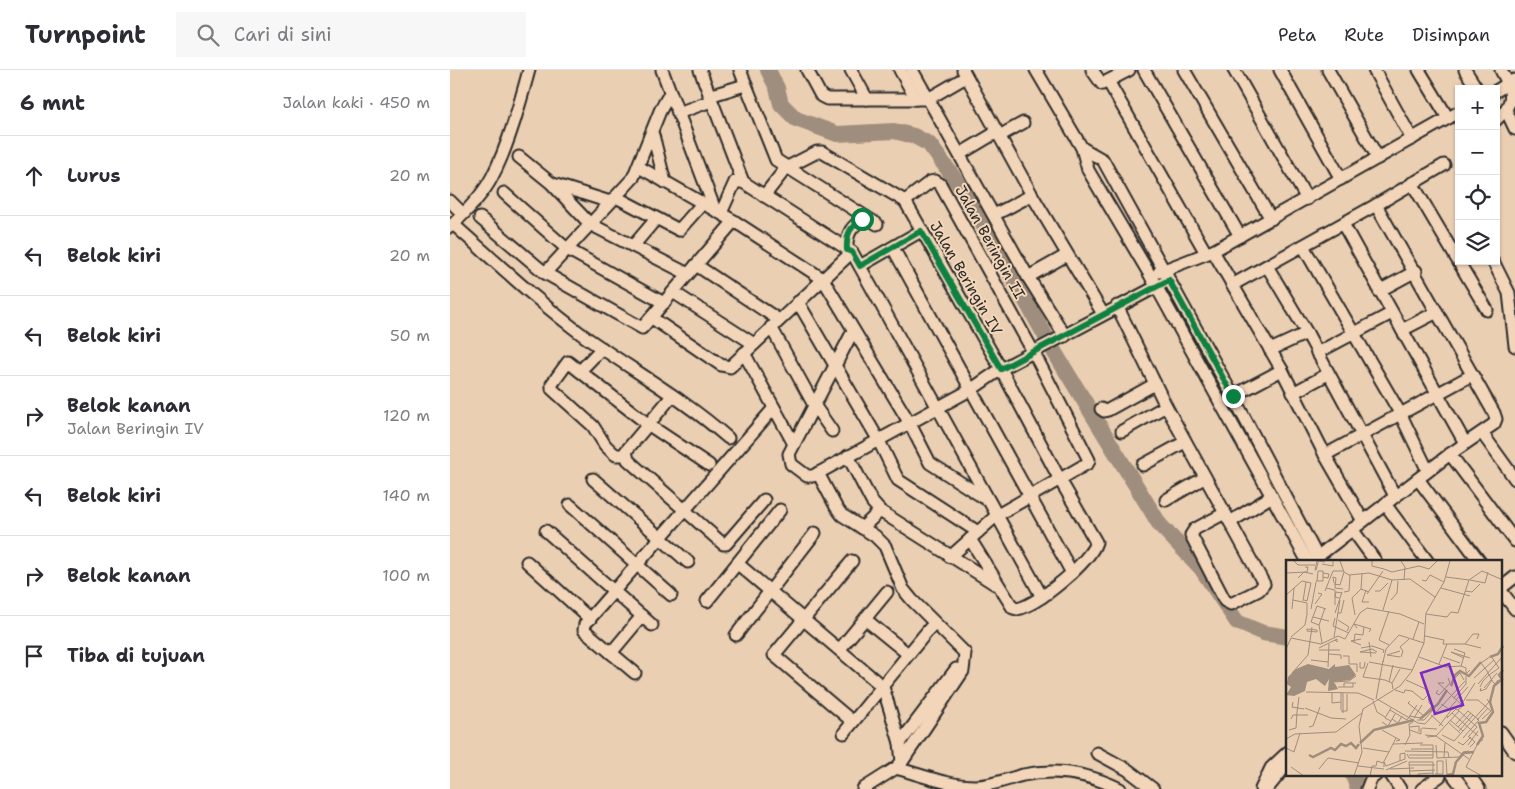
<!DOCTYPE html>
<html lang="id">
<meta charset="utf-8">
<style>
:root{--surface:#fff;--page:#f7f7f7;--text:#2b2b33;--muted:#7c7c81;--line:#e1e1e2}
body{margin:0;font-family:"Shantell Sans",sans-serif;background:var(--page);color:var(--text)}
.controls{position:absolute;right:15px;top:15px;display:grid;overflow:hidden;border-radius:0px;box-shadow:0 1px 4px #0004}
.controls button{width:45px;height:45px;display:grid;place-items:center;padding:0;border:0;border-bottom:1px solid var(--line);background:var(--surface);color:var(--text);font:25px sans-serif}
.stop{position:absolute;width:15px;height:15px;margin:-11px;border:4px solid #0b8043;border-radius:50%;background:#fff}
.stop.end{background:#0b8043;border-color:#fff;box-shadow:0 1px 5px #0008}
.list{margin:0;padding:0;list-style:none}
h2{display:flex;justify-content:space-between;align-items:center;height:65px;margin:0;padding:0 20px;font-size:21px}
h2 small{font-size:16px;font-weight:400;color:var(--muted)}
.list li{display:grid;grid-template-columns:32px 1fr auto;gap:15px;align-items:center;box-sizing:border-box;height:80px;padding:0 20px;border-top:1px solid var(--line)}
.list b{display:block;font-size:19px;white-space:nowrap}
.list p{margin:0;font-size:16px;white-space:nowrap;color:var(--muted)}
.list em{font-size:16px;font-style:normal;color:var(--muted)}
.icon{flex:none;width:28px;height:28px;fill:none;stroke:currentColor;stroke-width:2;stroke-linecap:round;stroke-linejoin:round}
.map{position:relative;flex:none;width:1065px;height:719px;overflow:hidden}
header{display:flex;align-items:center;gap:30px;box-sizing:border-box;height:70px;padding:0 25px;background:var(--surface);border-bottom:1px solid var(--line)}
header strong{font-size:24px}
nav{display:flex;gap:28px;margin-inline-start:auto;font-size:18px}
.search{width:350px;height:45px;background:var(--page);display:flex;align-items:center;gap:12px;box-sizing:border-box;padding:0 18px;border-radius:0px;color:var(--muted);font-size:19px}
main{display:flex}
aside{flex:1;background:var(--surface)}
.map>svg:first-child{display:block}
</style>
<header>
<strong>Turnpoint</strong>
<div class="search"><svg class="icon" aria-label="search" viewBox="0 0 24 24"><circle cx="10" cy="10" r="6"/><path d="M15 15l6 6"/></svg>Cari di sini</div>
<nav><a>Peta</a><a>Rute</a><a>Disimpan</a></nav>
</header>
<main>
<aside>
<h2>6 mnt<small>Jalan kaki · 450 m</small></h2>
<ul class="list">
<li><svg class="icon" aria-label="ahead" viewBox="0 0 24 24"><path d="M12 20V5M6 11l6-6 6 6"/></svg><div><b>Lurus</b></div><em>20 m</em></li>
<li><svg class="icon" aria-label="left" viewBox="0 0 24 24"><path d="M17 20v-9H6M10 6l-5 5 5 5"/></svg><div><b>Belok kiri</b></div><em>20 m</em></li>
<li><svg class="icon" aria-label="left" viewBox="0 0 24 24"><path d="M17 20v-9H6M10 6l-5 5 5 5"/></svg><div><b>Belok kiri</b></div><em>50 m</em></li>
<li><svg class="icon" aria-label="right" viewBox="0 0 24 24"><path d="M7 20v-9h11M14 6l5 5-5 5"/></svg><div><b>Belok kanan</b><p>Jalan Beringin IV</p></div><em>120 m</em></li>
<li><svg class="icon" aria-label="left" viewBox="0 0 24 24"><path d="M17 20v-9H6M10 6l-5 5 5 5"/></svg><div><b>Belok kiri</b></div><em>140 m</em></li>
<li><svg class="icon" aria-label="right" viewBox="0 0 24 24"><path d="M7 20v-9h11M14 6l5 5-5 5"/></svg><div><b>Belok kanan</b></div><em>100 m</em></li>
<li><svg class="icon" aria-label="arrive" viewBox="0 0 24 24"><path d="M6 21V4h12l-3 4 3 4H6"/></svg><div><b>Tiba di tujuan</b></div></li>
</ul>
</aside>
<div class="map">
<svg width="1065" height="719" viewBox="0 0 1065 719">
<rect width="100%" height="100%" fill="#ebcfb3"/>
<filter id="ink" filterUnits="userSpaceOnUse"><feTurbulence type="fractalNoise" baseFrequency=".02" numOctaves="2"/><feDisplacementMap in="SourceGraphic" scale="10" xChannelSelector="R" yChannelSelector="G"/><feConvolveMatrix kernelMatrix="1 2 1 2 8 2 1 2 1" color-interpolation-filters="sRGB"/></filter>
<g filter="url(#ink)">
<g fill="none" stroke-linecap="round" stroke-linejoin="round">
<g stroke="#9f8e7d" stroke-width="16">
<polyline points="318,0 327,18 331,34 346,49 387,64 444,61 464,66 479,74 516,124 605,283 710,455 751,498 787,552 813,563 838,567"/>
<polyline points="903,705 908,719"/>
</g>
<g stroke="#2b2b2b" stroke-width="15">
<g id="minor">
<polyline points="212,0 265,140"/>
<polyline points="250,0 293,112"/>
<polyline points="290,0 326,90 427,154"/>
<polyline points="357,0 371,26 377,29 478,29 516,7"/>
<polyline points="401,0 417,29"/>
<polyline points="450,0 466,29"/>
<polyline points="462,0 578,207 615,266"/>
<polyline points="513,0 582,125 653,244"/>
<polyline points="586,0 632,78 638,100 700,205 858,492"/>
<polyline points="642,0 652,14 679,0"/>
<polyline points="694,0 790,166"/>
<polyline points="734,0 821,149"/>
<polyline points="784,0 857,129"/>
<polyline points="830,0 891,109"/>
<polyline points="878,0 928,88"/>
<polyline points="924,0 962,69"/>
<polyline points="969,0 998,48"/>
<polyline points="1015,0 1027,19"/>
<polyline points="658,11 756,183"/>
<polyline points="1046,21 1064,10"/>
<polyline points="259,26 295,15"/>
<polyline points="1057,42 1065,59"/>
<polyline points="228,43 261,31"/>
<path d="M1046 50C1065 33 1064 23 1051 0"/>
<polyline points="203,65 215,112"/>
<polyline points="549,66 573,53"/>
<polyline points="632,78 653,90 783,326 870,492"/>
<polyline points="510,84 547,62"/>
<polyline points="69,87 101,113 140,154 238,204"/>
<polyline points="189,97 284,151 373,209 459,352 480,393 536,429"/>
<polyline points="962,113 1037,240"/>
<polyline points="103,114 160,132"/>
<polyline points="54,123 117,179 214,233"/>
<path d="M314 126 336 98 367 82H372L455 131 551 299 609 408 646 472C640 492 588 535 567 539L563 538 520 469"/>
<polyline points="166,127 229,160 252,134"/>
<polyline points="0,131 12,143"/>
<polyline points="455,131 480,112 485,111 490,114 584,283 639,390 638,393 546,446 500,487"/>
<polyline points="271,143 285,112 293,112 402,182 592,527"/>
<polyline points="544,145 582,125"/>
<polyline points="30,148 95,203 192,258 284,151"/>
<path d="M3 154C46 192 88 232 134 266 182 300 234 329 278 368"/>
<polyline points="893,154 1015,373"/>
<path d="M0 157C14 144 34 123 42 107 58 77 70 33 79 0"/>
<polyline points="183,176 206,149"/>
<polyline points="853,176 950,343 978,401"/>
<polyline points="443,178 622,503"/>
<path d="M397 180C396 162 402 156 416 147"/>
<polyline points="763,181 832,300 875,385 913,451"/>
<polyline points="1043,191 1059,223 1065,276"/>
<polyline points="246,195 329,250"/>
<polyline points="410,196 471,161"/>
<polyline points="817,196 857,263 945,426"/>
<polyline points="709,202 763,181 1009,42"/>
<polyline points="95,203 183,108 210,41 220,23"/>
<polyline points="578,207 617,185"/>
<polyline points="782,215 926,135 994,95"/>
<polyline points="929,221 966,201"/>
<polyline points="223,222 304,274"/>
<polyline points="348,232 428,369 448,410 528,462"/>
<polyline points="667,236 716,336 775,443"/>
<polyline points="202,248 271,295 280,297 402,182"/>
<polyline points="321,257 364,335 382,361"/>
<polyline points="952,260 987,242"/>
<polyline points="403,261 339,384 341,394 357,406 363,406 522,319 551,299 719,210"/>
<polyline points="820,280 857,263"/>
<polyline points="294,283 344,374"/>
<polyline points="867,283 942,243"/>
<polyline points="130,301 152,278"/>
<polyline points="843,323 878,304"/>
<polyline points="222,326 176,381 178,390 273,474 276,474 314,430"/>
<polyline points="783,326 832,300"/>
<polyline points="651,339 654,341 658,340 705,314"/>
<polyline points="672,361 716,336"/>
<polyline points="1032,363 1065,409"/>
<polyline points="1000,384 1065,471"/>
<polyline points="176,385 166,385 162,382 155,375 143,356 102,319 102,314 118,292 199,355 259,395"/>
<polyline points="875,385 1022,305"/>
<polyline points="398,386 422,432 430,441 545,514"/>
<polyline points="693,395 735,372"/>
<polyline points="368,403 386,437 392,445 425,466 435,476 453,519 462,530 515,583 513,601 452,692 446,698 413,719"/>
<polyline points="143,409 238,492"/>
<polyline points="968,409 1030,492"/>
<polyline points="716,430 754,408"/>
<polyline points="935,434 978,492"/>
<polyline points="120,435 221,525"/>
<polygon points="775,443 814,514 809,520 781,534 775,531 741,465 745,459"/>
<polyline points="780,452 822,426"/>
<polyline points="412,458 430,441"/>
<polyline points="902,459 926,492"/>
<polyline points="96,461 202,555"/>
<polyline points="867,487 1000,384 1044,354 1046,349 1044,343 926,135"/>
<polyline points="402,491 324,585 403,652"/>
<polyline points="77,492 140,549"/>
<polyline points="288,494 433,617 450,673 452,692"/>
<polyline points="1051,518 1065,507"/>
<polyline points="1051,521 1065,539"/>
<polyline points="257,531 330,440"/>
<polyline points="415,549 458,584"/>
<polyline points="286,565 365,463"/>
<polyline points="390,579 437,522"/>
<polyline points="161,583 192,546"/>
<polyline points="185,603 134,560 135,554 324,338"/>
<polyline points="1051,662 1065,682"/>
<polyline points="394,663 480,558"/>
<polyline points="450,673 506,599"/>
<polyline points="647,683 678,700 703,719"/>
<path d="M446 698C471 705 499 716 525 716 542 716 557 709 573 705 607 698 640 704 670 719"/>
<polyline points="941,705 950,719"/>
<polyline points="1003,705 1014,719"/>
<polyline points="1019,705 1029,719"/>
<polyline points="811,719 821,698 838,682"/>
<polyline points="817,719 838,693"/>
<polyline points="917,719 921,709 926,705"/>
<polyline points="972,719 990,706"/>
</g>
</g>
<use href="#minor" stroke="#f3d6b9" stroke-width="11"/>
</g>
</g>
<g fill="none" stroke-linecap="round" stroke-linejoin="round" filter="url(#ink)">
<path stroke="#0b8043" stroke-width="6" d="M412 149C400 157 396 164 397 180L402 182 410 196 471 161 551 299 719 210 783 326"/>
</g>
<g text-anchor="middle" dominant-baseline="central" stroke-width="4" stroke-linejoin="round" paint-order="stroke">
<g font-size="15" fill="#2b2b2b" stroke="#f3d6b9">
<text transform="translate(540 172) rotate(61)">Jalan Beringin II</text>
<text transform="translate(516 208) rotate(60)">Jalan Beringin IV</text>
</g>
</g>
<g transform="translate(836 490)">
<rect width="216" height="216" fill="#ebcfb3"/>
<path d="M22 104 43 109 49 104V107L63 105 70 115 64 120 48 122 52 129 42 131 43 119 39 126 30 119 21 122 19 131 8 136 0 135 5 127 1 124 2 117 10 109Z" fill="#9f8e7d"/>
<path fill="none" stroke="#9f8e7d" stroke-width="2.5" d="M204 97 212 94 217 86M165 126 169 115 174 111 183 116 195 102M134 159 152 144 161 130M74 183 88 170 128 160M191 185 197 176 193 163 200 162 207 152 204 142 208 126 216 119 213 115 217 110M23 195 27 197 45 188 49 190 55 184 60 186 65 183 70 188 73 184M161 215 167 214 170 202 178 193 188 192"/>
<path fill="none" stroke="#9e8d7d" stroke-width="1" d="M8 1 12 5H29M32 1V3L30 10H29L31 1H32L39 2M54 1 58 12 63 15 83 13 106 20 124 19 149 37M86 1V6L98 9M115 1 119 7 118 20M36 4 47 6V1M98 9 106 12 133 6 143 9 151 1M0 13 21 12 22 7H19M37 13 43 14 42 18 37 17M160 17 183 20 196 11 217 20M12 18 18 12 27 14M136 20 140 21 144 15 158 22M184 20 199 23 202 12M30 21H37V11H32L31 21M48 23 47 17 50 18 49 28 57 29M48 24 54 25 58 12M40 28 49 30V45M155 28 184 36M75 29 76 14M80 30 76 42H83M39 31 47 11H57M89 31H94L102 23M179 31 186 32 194 24M58 32 63 31 64 15M81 34 97 11M0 35 16 21 25 23M53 38 49 37 50 32 56 33M18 40 21 41 25 23M105 40 111 33 112 21M17 41 20 22M29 44 36 34 32 33M6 49 8 28M25 49 30 22M97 50 106 20M49 53 56 32M52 53H55L58 40M140 54 161 57 165 52 172 53 183 20M69 55 66 38 75 29 83 32M27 57 43 61M49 58 47 66 63 73M52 60 63 67 61 71M33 65 25 62 31 46 40 49M71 68 68 64 85 69 83 72M21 69 31 70V72L21 71ZM139 76 158 80 157 84H161M5 77 19 65 21 54V43L7 40M48 77 54 40M127 79 133 62M68 82 69 74 77 75 78 67M83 82 85 97M36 83 33 65 39 48M161 84H179L187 74H193L191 79M179 84 195 88M75 85 65 81 75 79M103 85 93 80 103 51M33 88 49 80 51 82V79L49 80M75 88 86 86 98 90 97 93M0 89 5 78 35 84 52 76 59 79 74 53 81 48 114 54 138 64M168 89 179 93 175 106M33 90H54M114 91 101 95 114 97M90 93 74 92 86 89 91 92M43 94 55 95V99M57 96H63V104H71V112M115 97 117 91 114 87 123 79M133 97 160 107 175 106 180 108V114L184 110M157 97 174 103M178 98 165 92 184 98M25 100 42 102M74 102V108H78L79 102M83 102 126 110M97 102 100 89 113 75 138 83M82 103 77 117 99 120 106 123 107 129M153 104 161 84M42 107 43 84M6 113 22 95 26 67M188 118 208 100M120 120 142 130 143 143 148 146M167 120 174 113 178 120M49 122 63 121 70 116M103 122 107 105M106 123 114 109M158 123H152L164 134M192 124 217 96M52 127H67V123M58 127V123H70M194 127 197 121 203 115 213 108 205 96 195 103 201 111 203 115 204 116 205 119 207 122 209 124 212 120M195 128 194 131 200 129 206 120M198 128 211 113M109 130 118 133 119 130 126 131 137 140 143 134M152 130 150 133 153 135 164 123 162 118M20 132 72 133 88 140M55 132V150M46 133V143L55 142M164 134 177 146 172 150 191 167 183 176M168 138 180 124V116M90 139 97 101M91 139 132 163 139 164 179 121M170 140 182 127M180 140H192L205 151 196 159M87 141 91 152 99 157M124 141 122 143 138 156M7 142 6 147 18 149M155 144 163 149 170 141M175 145 189 123M19 148 45 158 60 159M105 148 99 158 105 161M104 150 121 160 131 145M55 151H61V134M173 151 150 176 183 199M11 152 13 137M57 153V133M166 153 192 176M145 155 157 166M123 156 135 158 147 145M162 156 161 158 170 149 172 150M128 158 136 145M5 159 7 155H22M106 159 112 163 116 156M131 160H138L148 149M164 160 177 171M191 160 202 148M96 162 102 166 109 154M162 162 174 173M170 164 182 151 193 160 177 178M153 166 166 149 174 145M23 167 27 166 34 147M124 167 133 166V172M172 167 185 153M136 168 151 169M3 170 10 168 11 152M96 170 114 180 110 181M124 170 135 174V168M173 171 187 155M139 175 150 176 141 177M156 175 168 181 203 142 201 139M182 176 189 182 184 187M0 179 9 174 50 172 76 153M172 182 177 185 185 177M107 184 137 183M119 185 124 175 123 164 127 162M150 185 151 198 173 197 177 192 183 191M182 185 192 171M0 188 8 192 14 173M77 188 103 192 110 178M125 189H147M119 191 162 192 163 198M121 194 123 198H147V185H134M123 195H147M158 198 159 183M160 199 161 215M123 205H149M72 206 98 209M5 207 18 216M98 207V202L100 206 119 199V193L114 194V201M33 209 42 198 73 203M104 209 128 208M100 210 121 201M123 211 149 210M132 214 147 213M149 214H157V201H151V214M134 215 124 216 123 202H147V215M68 216 76 192 73 166 77 149 114 126 126 111 138 83 140 53 158 22 164 1M84 216 86 206H90L91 201 97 203 103 192M196 216 180 207 193 181 197 180"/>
<path fill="#7b2cbf" fill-opacity="0.15" stroke="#7b2cbf" stroke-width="2.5" d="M163 104 177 145 149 154 135 113Z"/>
<rect width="216" height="216" fill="none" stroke="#2b2b2b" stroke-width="2.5"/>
</g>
</svg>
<div class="controls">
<button>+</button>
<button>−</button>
<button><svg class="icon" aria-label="locate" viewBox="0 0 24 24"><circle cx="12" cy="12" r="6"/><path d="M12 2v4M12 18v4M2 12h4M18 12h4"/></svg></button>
<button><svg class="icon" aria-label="layers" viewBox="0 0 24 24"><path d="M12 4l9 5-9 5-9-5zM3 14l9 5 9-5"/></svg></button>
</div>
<div class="stop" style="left:412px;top:149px"></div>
<div class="stop end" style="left:783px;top:326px"></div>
</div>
</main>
